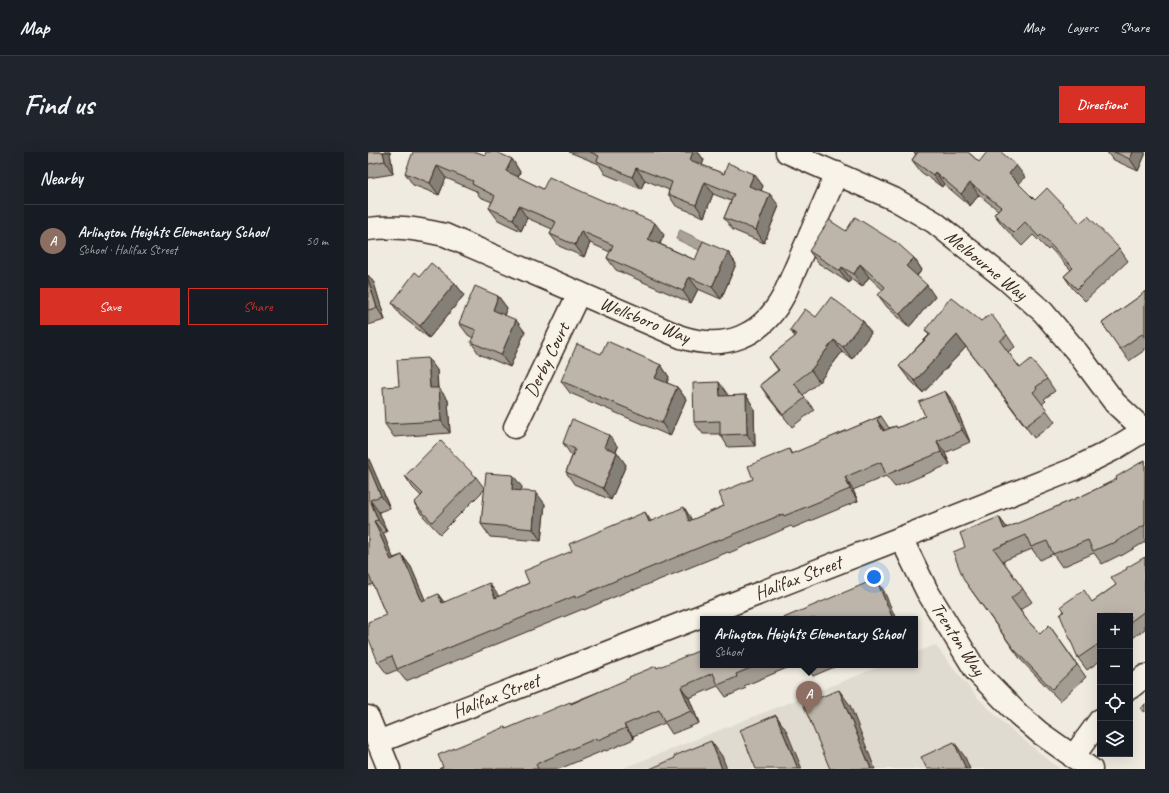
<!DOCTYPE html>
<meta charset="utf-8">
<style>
:root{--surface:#171b24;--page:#20242c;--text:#f1f3f6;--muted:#9ea1a6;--line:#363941;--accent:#d93025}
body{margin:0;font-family:Caveat,sans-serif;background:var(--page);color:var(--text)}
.controls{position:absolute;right:12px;bottom:12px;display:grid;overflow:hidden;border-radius:0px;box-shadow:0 4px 16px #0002}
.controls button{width:36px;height:36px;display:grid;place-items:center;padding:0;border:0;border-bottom:1px solid var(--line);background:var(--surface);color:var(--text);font:20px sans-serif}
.you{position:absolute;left:506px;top:425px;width:14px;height:14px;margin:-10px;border:3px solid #fff;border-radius:50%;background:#1a73e8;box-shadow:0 0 0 6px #1a73e833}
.badge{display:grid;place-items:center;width:26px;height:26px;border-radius:50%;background:var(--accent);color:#fff;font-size:13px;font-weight:700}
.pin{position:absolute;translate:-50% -33px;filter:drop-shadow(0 1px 2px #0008)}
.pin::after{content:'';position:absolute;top:21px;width:14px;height:12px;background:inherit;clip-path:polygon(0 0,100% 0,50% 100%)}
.popup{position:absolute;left:332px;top:464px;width:218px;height:52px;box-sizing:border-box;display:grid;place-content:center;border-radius:0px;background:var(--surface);filter:drop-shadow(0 1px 3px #0005);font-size:13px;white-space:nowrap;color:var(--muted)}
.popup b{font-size:15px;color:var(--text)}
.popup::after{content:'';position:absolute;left:50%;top:100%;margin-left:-8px;border:8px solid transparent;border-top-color:var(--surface)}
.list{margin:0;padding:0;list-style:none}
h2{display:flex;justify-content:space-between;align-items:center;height:52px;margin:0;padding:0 16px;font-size:17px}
h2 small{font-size:13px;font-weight:400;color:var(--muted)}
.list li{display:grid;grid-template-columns:26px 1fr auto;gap:12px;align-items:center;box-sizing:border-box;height:72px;padding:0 16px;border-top:1px solid var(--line)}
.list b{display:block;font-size:15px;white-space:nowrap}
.list p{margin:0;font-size:13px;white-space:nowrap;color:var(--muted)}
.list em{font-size:13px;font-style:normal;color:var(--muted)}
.actions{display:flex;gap:8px;padding:12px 16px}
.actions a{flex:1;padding:9px 0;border:1px solid var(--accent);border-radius:0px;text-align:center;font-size:14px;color:var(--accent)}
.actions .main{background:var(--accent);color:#fff}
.icon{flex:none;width:22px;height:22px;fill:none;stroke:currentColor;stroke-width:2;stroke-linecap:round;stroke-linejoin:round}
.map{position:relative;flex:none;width:777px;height:617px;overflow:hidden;border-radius:0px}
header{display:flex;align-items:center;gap:24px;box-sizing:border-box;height:56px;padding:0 20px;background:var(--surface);border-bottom:1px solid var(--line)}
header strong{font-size:19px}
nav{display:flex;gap:22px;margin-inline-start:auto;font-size:14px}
.intro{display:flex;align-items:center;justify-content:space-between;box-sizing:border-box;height:96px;padding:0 24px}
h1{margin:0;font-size:28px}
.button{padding:10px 18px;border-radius:0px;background:var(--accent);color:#fff;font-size:14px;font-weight:700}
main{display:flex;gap:24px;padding:0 24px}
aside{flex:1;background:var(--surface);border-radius:0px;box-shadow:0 4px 16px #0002}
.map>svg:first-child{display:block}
</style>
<header>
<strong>Map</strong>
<nav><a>Map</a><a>Layers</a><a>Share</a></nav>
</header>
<div class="intro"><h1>Find us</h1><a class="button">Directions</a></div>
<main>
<aside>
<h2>Nearby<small></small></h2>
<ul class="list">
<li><span class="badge" style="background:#8d6e63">A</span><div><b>Arlington Heights Elementary School</b><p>School · Halifax Street</p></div><em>50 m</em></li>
</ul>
<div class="actions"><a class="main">Save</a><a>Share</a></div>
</aside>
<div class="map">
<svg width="777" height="617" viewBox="0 0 777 617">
<rect width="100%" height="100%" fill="#efebe0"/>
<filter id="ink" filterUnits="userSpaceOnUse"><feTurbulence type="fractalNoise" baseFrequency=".025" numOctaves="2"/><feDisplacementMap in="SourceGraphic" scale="8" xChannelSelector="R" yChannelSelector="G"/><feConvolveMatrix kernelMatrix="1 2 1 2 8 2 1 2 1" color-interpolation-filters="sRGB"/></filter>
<g filter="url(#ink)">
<polygon fill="#e0dbd0" points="567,493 610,546 640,575 692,617 253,617 516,513 547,513 547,501"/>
<polygon fill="#aaa296" stroke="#7e7266" points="312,78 339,91 335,100 308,87"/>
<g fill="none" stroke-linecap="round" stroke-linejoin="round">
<g stroke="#3b2a1e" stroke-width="25">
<g id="minor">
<polyline points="419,0 526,47 566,70 639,128 675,160 709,200 747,251 776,278"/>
<path d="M0 77C28 73 50 77 77 83L313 185C357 199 394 185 416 143L469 21"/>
<polyline points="147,275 211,141"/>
<polyline points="533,386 559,439 608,519 651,563 672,581 723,617"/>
<polyline points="762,536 777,524"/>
<polyline points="0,565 21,617"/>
<polyline points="10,590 533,386 704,318 744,298 777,278"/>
<polyline points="705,605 732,568"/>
</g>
</g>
<use href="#minor" stroke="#f7f3e8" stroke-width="22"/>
</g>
<g fill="#a39c92" stroke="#3b2a1e">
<polygon points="0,0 22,0 25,22 0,26"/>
<polygon points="201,0 330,0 336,8 334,13 356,22 386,22 395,34 393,38 411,54 396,91 365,78 356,66 363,49 345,42 336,65 308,54 300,42 301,38 277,28 273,37 237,22 231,12"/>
<polygon points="545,0 600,0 611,10 657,25 651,32 667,48 712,71 751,96 760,109 717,149 705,137 696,124 703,118 682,96 680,98 665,83 654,94 635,74 626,62 630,58 611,43 602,54 576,32 574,35 553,20 544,8 548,2"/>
<polygon points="739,0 777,0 777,3 770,19 744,7"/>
<polygon points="117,3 144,7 152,20 150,25 175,37 296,83 292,92 327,108 360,100 368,112 353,147 330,137 323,151 248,118 239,106 242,100 222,91 216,105 191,94 182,82 184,77 159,66 153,79 130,68 121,56 124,50 112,45 108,39 78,26 71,43 45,33 37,21"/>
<polygon points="478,79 546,106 554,118 549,124 567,145 541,175 519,155 510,143 515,138 501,125 494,135 483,127 481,131 450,111 441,99"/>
<polygon points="0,123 6,131 17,168 0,173"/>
<polygon points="52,124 87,131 96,143 61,186 32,163 24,151"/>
<polygon points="777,139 777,198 761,209 734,171 772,144"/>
<polygon points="130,144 139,156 136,163 157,180 142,215 111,202 103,190 105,186 100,183 91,171"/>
<polygon points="448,165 495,169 503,181 484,207 474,200 451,230 435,243 446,258 424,275 400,245 392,233 410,218 401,205 427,185 422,178"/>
<polygon points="613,169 639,183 647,195 640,200 652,216 679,227 687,239 676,247 678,249 674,252 687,270 666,286 598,195 555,241 540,226 531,214 561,183 557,178"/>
<polygon points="233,202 293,213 301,225 299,231 309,235 318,247 302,284 202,241 193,229"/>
<polygon points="69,218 70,236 80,248 82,281 26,285 17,272"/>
<polygon points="577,239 586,251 602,290 577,301 582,312 527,335 518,324 485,338 490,349 425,376 423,374 361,401 360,400 266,438 265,437 216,458 215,457 38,529 29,518 19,522 10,510 18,463 5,432 0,434 0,305 22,356 11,360 19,380 15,381 25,406 34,403 43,415 57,448 76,450 130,443 130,445 161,431 283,369 324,368 356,354 385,327 421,297 424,302 513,264 521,276 528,274 529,276 557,264"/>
<polygon points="360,243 360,244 378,243 386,256 387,294 360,295 352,282 335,282 326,270"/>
<polygon points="195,291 250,295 248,300 258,313 243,348 206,332 198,320 204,304 203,303"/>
<polygon points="777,308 777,390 753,404 752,403 734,412 726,401 694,415 685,402 672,408 664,397 635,409 664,450 652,458 659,468 672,482 681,473 718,525 692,549 653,508 596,428 631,365 639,376 716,343 749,327"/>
<polygon points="37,324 108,325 117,337 154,335 153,338 177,352 173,389 122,385 113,372 117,337 72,382 54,363 46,351 53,344 45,336"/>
<polygon points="777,405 777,477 762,488 762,464 732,464 732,509 719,518 710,506 724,450 748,433"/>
<polygon points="335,513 426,513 376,534 378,536 358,545 350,534 321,546 331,571 304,582 297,571 265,584 266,587 238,599 237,598 191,617 71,617 75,615 139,577 289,516"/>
<polygon points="437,513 471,513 445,524"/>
</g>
<g fill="#847f77" stroke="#3b2a1e">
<polygon points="15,0 22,0 25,22 17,9"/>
<polygon points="325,0 330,0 336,8 331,20 322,8"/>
<polygon points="765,0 777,0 777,3 770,19 762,7"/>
<polygon points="144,7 152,20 147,31 138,19"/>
<polygon points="648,13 657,25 649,34 641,22"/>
<polygon points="69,14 78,26 71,43 62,31"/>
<polygon points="268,16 277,28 273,37 264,25"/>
<polygon points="567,20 576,32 574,35 565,23"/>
<polygon points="386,22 395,34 390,46 381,34"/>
<polygon points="337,30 345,42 336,65 328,53"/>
<polygon points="602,31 611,43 602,54 593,42"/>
<polygon points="402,42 411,54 396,91 388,78"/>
<polygon points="151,54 159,66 153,79 145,67"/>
<polygon points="287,71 296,83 288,99 280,87"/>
<polygon points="213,79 222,91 216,105 207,93"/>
<polygon points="360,100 368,112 353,147 344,135"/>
<polygon points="546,106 554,118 546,126 538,114"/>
<polygon points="492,112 501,125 494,135 486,122"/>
<polygon points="474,115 483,127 481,131 472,119"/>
<polygon points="0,123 6,131 17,168 9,156 0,127"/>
<polygon points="321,125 330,137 323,151 315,139"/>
<polygon points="87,131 96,143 61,186 52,174"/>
<polygon points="559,133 567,145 541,175 532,162"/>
<polygon points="130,144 139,156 133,170 125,158"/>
<polygon points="148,168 157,180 142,215 133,203"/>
<polygon points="495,169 503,181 484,207 475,195"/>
<polygon points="589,183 598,195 555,241 547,229"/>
<polygon points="466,188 474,200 451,230 443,218"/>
<polygon points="60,206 69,218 70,248 62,236"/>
<polygon points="293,213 301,225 296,238 287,226"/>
<polygon points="351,230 360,243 360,256 352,244"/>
<polygon points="309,235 318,247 302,284 294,271"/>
<polygon points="71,236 80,248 82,281 73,269"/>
<polygon points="577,239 586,251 602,290 594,278"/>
<polygon points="378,243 386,256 387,294 379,282"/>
<polygon points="509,268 518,280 515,279"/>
<polygon points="241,283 250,295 244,307 236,295"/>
<polygon points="569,289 577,301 582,312 573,300"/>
<polygon points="249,300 258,313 243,348 235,336"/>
<polygon points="0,305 22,356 13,344 0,313"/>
<polygon points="145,323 154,335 152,350 144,338"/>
<polygon points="477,325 485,338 490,349 482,337"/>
<polygon points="168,340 177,352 173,389 165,377"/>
<polygon points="2,348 11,360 19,380 10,368"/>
<polygon points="316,355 324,368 330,381 321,369"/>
<polygon points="277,360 285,372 281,370"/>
<polygon points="631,365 640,377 636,377"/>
<polygon points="6,369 15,381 31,420 23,408"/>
<polygon points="34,403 43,415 63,461 54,449"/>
<polygon points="508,427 516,439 528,467 525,467"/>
<polygon points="121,431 130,443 136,458 127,446"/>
<polygon points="70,442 79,454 74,451"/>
<polygon points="313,535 321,546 331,571 323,559"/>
<polygon points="471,538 482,553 507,617 503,617"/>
<polygon points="408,563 418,578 434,617 430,617"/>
<polygon points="256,573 265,584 266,587 258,576"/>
<polygon points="343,589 354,604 359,617 354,617"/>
<polygon points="586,590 597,605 602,617 598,617"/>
</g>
<g fill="#bdb5aa" stroke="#3b2a1e">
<polygon points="0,0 15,0 17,9 0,12"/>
<polygon points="45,0 109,0 117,3 118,0 128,0 144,7 138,19 175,37 181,25 240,51 240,50 287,71 280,87 327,108 335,89 360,100 344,135 321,125 315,139 239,106 245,93 213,79 207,93 182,82 188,70 151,54 145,67 121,56 127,44 104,32 105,29 69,14 62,31 37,21"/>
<polygon points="222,0 325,0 322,8 356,22 360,11 386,22 381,34 402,42 388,78 356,66 366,42 337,30 328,53 300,42 304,30 268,16 264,25 229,9 231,4"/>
<polygon points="550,0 600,0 611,10 619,0 633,0 648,13 641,22 667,48 679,36 712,71 720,64 751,96 709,137 696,124 705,116 673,83 671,85 657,70 646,81 626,62 633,55 602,31 593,42 567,20 565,23 544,8"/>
<polygon points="746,0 765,0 762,7"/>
<polygon points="487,65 527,90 527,89 546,106 538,114 559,133 532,162 510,143 517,135 492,112 486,122 474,115 472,119 441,99 461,68 478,79"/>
<polygon points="63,111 87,131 52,174 24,151 47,120 52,124"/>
<polygon points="0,127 9,156 0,158"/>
<polygon points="107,134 130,144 125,158 148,168 133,203 103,190 108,178 91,171"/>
<polygon points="777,139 777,186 774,182 752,197 734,171 772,144"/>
<polygon points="463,145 495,169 475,195 466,188 443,218 426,231 437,246 415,263 392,233 411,218 401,205 429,183 422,178 437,157 448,165"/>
<polygon points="583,145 613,169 623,162 639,183 632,189 652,216 663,207 679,227 668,235 669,237 665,240 679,258 658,274 589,183 547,229 531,214 563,182 557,178"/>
<polygon points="239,189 293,213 287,226 309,235 294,271 193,229 209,192 233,202"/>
<polygon points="60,206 62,236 71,236 73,269 17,272 15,235 31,234 29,208"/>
<polygon points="351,230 352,244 378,243 379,282 352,283 352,269 326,270 325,231"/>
<polygon points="577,239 594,278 569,289 573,300 518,323 513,310 477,325 482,337 416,364 415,362 352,388 352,387 257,426 256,425 207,446 207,444 29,517 24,504 10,510 0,485 0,470 18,463 0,421 0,313 13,344 2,348 10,368 6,369 23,408 34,403 54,449 70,442 74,451 121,431 127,446 161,431 156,419 204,399 201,392 277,360 281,370 316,355 321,369 356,354 351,341 385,327 380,314 421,297 423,302 513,264 509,268 515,279 528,274 529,276 557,264 551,250"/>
<polygon points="204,267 241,283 236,295 249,300 235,336 198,320 207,297 195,291"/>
<polygon points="72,288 108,325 64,370 46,351 55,342 37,324"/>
<polygon points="777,308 777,373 744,392 744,391 725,399 720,388 685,402 679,389 663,395 658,383 626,397 655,437 643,446 659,468 672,482 681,473 709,513 684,537 645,496 596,428 585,400 597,395 592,381 631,365 636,377 716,343 749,327 748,325"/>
<polygon points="118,321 145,323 144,338 168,340 165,377 113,372"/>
<polygon points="777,405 777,459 762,470 762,464 732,464 732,491 710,506 692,463 696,459 693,454 716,438 724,450 748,433 743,425 759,417 758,416"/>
<polygon points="508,427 525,467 413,467"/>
<polygon points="335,497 335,513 390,513 368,522 369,525 350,533 345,521 313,535 323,559 296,570 291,558 256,573 258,576 230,588 229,586 168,612 170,617 71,617 75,615 70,603 137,575 138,577 202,550 203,552 262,526 261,525 288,514 289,516"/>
<polygon points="471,538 503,617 462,617 435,552"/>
<polygon points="777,552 777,560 773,557"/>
<polygon points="408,563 430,617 388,617 372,578"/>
<polygon points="343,589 354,617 282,617 307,606 306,604"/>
<polygon points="586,590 598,617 559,617 553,605"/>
</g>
</g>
<g text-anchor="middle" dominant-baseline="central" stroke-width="3" stroke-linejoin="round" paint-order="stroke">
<g font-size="19" fill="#3b2a1e" stroke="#f7f3e8">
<text transform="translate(618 113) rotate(39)">Melbourne Way</text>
<text transform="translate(277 168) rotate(22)">Wellsboro Way</text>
<text transform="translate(179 208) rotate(-64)">Derby Court</text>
<text transform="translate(430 426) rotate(-21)">Halifax Street</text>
<text transform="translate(590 487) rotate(57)">Trenton Way</text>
<text transform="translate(128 544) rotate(-21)">Halifax Street</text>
</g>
</g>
</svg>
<div class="controls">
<button>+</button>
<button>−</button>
<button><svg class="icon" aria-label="locate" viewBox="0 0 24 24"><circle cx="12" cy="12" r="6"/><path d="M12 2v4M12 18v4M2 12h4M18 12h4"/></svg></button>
<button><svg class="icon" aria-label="layers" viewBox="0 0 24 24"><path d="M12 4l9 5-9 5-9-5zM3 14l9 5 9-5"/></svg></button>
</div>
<div class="you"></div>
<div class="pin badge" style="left:441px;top:562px;background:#8d6e63">A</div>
<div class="popup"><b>Arlington Heights Elementary School</b>School</div>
</div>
</main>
